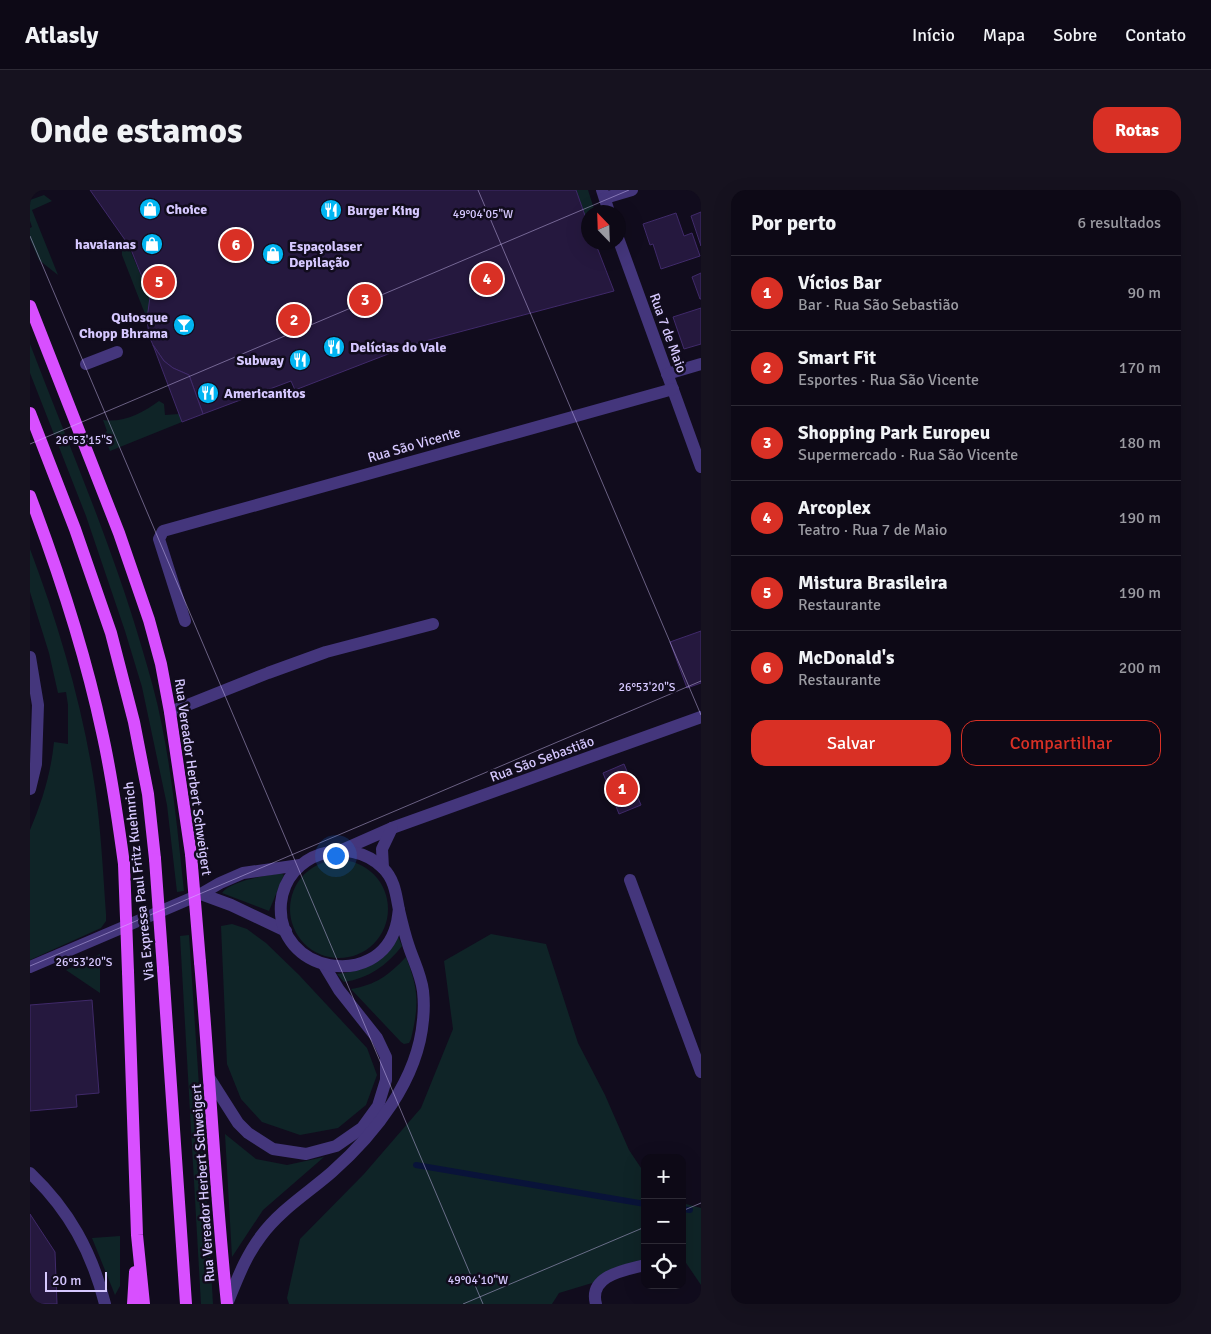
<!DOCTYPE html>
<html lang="pt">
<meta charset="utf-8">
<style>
:root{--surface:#0d0916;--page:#16121f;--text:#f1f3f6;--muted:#9a9aa1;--line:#2d2a35;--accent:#d93025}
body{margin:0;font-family:Signika,sans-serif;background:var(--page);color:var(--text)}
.controls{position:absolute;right:15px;bottom:15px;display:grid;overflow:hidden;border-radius:10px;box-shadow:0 5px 20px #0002}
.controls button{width:45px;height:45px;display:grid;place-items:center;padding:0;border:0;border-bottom:1px solid var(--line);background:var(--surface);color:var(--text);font:25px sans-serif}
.compass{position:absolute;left:551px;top:15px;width:45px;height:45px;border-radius:50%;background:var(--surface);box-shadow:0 5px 20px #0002;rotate:337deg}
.scale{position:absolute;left:15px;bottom:12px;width:62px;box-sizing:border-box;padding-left:5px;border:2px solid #d6c8ff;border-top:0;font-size:14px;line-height:18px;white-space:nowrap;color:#d6c8ff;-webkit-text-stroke:4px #110c1d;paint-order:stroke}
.you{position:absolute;left:305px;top:665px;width:18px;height:18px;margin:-12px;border:4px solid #fff;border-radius:50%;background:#1a73e8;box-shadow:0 0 0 8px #1a73e833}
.badge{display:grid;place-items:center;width:32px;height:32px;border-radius:50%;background:var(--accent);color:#fff;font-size:16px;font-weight:700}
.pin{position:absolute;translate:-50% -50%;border:2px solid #fff;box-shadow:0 1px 5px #0006}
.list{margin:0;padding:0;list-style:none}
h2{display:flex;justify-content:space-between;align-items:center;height:65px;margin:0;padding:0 20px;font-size:21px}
h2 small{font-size:16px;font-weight:400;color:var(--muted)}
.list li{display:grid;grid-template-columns:32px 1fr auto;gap:15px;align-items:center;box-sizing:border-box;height:75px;padding:0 20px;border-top:1px solid var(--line)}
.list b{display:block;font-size:19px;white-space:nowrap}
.list p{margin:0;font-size:16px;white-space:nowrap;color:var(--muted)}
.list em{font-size:16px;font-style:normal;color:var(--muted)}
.actions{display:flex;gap:10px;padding:15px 20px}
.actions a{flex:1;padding:11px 0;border:1px solid var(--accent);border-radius:15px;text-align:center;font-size:18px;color:var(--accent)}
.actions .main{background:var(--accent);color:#fff}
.icon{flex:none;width:28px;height:28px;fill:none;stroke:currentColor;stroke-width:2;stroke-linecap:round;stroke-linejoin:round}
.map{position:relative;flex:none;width:671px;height:1114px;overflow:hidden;border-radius:15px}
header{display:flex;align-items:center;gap:30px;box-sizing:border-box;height:70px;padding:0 25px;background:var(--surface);border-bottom:1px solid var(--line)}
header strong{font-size:24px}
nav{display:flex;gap:28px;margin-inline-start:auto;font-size:18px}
.intro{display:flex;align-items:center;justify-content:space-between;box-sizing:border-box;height:120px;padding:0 30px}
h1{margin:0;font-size:35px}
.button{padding:12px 22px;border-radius:15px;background:var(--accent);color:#fff;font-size:18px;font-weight:700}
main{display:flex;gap:30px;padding:0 30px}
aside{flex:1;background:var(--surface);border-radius:15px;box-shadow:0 5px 20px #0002}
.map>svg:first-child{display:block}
</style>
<header>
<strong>Atlasly</strong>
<nav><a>Início</a><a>Mapa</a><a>Sobre</a><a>Contato</a></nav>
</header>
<div class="intro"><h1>Onde estamos</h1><a class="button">Rotas</a></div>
<main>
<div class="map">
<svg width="671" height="1114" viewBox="0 0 671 1114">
<rect width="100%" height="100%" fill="#110c1d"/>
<g fill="#0f2427">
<polygon points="546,0 558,0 565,22 558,22 558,34"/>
<polygon points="14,5 22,11 2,20 28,85 9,70 0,49 0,38 2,37 0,31 0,10"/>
<polygon points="97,53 120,107 117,129 92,65 92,59"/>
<path d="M0 154C38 254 81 352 111 455 119 482 127 509 132 536 143 590 148 646 154 701L147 702 137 615 112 497 95 441 56 326 0 183Z"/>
<path d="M129 211 134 214 135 225 149 224 152 232 80 261 73 244 77 241 73 230C93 233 113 223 129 211Z"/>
<path d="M0 359C29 436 53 517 65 598 71 640 73 682 76 724V731L71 738 0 770V640C12 612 21 583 24 552L38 554V515L36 502 28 503 19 463 0 402Z"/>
<circle cx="309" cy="719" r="49"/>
<path d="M251 683 254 685 239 721 192 703C201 690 236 686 251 683Z"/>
<polygon points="202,734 217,739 236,753 269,785 337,858 347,885 336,915 308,938 270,945 232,932 211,909 197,874 191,736"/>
<polygon points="461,744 516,754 548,853 575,905 599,960 615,984 615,1077 529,1103 522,1114 259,1114 257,1108 270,1049 334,984 391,918 423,839 414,771"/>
<polygon points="159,745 180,1062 183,1114 171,1114 150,746"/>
<path d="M368 746 372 756C356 776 339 788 314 792L307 784C334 781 357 772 368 746Z"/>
<polygon points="70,764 70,803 36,780"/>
<path d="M376 767C389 800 389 815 381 849L379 853 374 854 371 852 321 799C346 795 359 785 376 767Z"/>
<polygon points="195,944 226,969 257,975 294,967 233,1020 202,1067"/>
<polygon points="652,1013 671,1018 671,1095 652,1067"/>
<polygon points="90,1046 90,1096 85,1105 62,1048"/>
</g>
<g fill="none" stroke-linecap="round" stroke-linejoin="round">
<g stroke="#091339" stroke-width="6">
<polyline points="386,975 615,1014"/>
<polyline points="652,1019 660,1020"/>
</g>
</g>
<g fill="#25183e" stroke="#402a6a">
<polygon points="60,0 546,0 558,34 558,52 565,52 584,101 384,154 265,200 261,191 173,224 159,185 143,178 134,171 123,155 119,146 117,129 120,107 100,57"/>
<polygon points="671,22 671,56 661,26"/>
<polygon points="646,23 654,46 662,43 670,66 631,79 623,54 620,55 613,34"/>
<polygon points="671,83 671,109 670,109 662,87"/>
<polygon points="671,118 671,154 654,159 643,127"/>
<polygon points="123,155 134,171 143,178 159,185 173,224 152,232"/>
<polygon points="671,441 671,493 657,498 640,452"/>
<polygon points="594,574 611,615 589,624 573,583"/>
<polygon points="62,810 69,903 46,905 47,917 0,921 0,815"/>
<polygon points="0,1024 25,1062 27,1114 0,1114"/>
</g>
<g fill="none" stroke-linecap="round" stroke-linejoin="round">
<g stroke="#44367c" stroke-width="12">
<polyline points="572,0 579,22"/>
<polyline points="575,8 602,0"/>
<polyline points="588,48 671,277"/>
<polyline points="56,174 87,162"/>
<polyline points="637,184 671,174"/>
<polyline points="155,431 129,349 133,341 643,199"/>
<polyline points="0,467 8,515 6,574 0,599"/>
<polyline points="140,522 238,483 296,462 403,434"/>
<polyline points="312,660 362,638 671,527"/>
<polyline points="353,678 352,659 362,638"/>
<polyline points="600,690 671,882"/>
<polyline points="171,704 201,715 256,741"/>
<polyline points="0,777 171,704 190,693 213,683 270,675"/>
<polyline points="180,889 208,933 218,943 243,959 276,964 306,956 332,938 348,916 356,890 356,867 347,848 309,800 294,775"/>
<path d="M0 983C39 1020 62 1062 75 1114"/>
<path d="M197 1114C207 1090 215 1067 231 1046 250 1020 278 1003 302 982 345 944 388 890 393 830 394 821 394 810 393 801 391 785 384 772 379 757 375 745 372 733 369 720 366 705 365 690 353 678 319 644 256 663 251 713 245 783 348 801 366 736 368 730 368 724 369 719"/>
<path d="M566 1114C558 1085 596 1080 615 1075"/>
</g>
<g stroke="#d84fff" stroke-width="12">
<polyline points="0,116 89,343 119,430 131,474 140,522 161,664"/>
<polyline points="0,223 45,339 81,443 104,532 118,604 125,669"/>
<path d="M0 306C29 383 55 462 72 542 82 586 88 630 94 674"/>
<path d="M170 772C180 886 185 1000 197 1114"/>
<polyline points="133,779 156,1114"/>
<polyline points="98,782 107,1045 114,1114"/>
<polyline points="103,1114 105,1082"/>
</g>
<g stroke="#d84fff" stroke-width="12">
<polyline points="161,664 170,772"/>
<polyline points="125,669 133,779"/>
<polyline points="94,674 98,782"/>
</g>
</g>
<path fill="none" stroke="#d6c8ff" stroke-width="1" stroke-opacity="0.45" d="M448 0 671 525M0 46 453 1114M0 254 599 0M0 776 671 491M652 1021 671 1013M433 1114 615 1037"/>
<defs>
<g id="shop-disc" transform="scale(1.125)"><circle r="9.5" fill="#01b5f2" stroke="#110c1d"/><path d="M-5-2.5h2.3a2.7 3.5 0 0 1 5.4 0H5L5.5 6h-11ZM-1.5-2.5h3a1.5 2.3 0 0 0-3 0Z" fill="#fff"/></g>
<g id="restaurant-disc" transform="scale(1.125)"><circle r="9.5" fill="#01b5f2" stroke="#110c1d"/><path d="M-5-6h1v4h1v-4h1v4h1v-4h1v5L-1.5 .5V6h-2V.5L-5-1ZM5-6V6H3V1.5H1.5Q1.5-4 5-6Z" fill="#fff"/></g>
<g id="bar-disc" transform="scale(1.125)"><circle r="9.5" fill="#01b5f2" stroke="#110c1d"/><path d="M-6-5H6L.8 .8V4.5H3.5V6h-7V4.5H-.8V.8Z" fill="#fff"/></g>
</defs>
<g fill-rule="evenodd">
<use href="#shop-disc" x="120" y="19"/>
<use href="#restaurant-disc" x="301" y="20"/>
<use href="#shop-disc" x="122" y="54"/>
<use href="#shop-disc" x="243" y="64"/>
<use href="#bar-disc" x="154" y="135"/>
<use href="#restaurant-disc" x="304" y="157"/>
<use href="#restaurant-disc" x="270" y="170"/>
<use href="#restaurant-disc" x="178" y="203"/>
</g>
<g text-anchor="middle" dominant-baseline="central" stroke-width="5" stroke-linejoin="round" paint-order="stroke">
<g font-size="14" font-weight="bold" fill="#d6c8ff" stroke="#110c1d" text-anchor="start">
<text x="136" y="19">Choice</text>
<text x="317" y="20">Burger King</text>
<text x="106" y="54" text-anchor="end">havaianas</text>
<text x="259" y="56">Espaçolaser<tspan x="259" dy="16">Depilação</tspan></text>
<text x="138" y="127" text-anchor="end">Quiosque<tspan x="138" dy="16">Chopp Bhrama</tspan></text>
<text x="320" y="157">Delícias do Vale</text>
<text x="254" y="170" text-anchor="end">Subway</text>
<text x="194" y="203">Americanitos</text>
</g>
<g font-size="14" fill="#d6c8ff" stroke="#110c1d">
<text transform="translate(638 143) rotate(70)">Rua 7 de Maio</text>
<text transform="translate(384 255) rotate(-16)">Rua São Vicente</text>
<text transform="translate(512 569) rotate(-20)">Rua São Sebastião</text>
<text transform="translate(163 587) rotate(82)">Rua Vereador Herbert Schweigert</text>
<text transform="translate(109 691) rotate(-96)">Via Expressa Paul Fritz Kuehnrich</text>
<text transform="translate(173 993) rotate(-94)">Rua Vereador Herbert Schweigert</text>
</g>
</g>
<g font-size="12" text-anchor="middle" fill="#d6c8ff" stroke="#110c1d" stroke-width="5" stroke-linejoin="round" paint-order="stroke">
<text x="453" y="28">49°04'05"W</text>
<text x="54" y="254">26°53'15"S</text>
<text x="617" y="501">26°53'20"S</text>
<text x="54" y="776">26°53'20"S</text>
<text x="448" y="1094">49°04'10"W</text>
</g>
</svg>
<div class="controls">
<button>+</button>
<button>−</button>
<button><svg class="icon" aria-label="locate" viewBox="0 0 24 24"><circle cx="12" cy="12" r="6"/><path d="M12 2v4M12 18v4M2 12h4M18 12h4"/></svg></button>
</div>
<svg class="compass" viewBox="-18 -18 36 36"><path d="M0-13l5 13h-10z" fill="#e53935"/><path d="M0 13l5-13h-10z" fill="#9a9aa1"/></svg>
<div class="scale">20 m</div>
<div class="you"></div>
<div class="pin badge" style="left:592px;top:599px">1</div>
<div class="pin badge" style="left:264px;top:130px">2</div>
<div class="pin badge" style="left:335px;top:110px">3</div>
<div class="pin badge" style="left:457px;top:89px">4</div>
<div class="pin badge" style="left:129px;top:92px">5</div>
<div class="pin badge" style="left:206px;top:55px">6</div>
</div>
<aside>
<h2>Por perto<small>6 resultados</small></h2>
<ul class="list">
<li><span class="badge">1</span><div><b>Vícios Bar</b><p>Bar · Rua São Sebastião</p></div><em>90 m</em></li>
<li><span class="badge">2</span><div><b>Smart Fit</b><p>Esportes · Rua São Vicente</p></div><em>170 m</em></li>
<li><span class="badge">3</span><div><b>Shopping Park Europeu</b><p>Supermercado · Rua São Vicente</p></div><em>180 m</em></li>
<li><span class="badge">4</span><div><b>Arcoplex</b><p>Teatro · Rua 7 de Maio</p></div><em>190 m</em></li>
<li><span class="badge">5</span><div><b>Mistura Brasileira</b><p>Restaurante</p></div><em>190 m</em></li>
<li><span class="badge">6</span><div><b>McDonald's</b><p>Restaurante</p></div><em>200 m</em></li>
</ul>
<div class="actions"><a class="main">Salvar</a><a>Compartilhar</a></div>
</aside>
</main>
